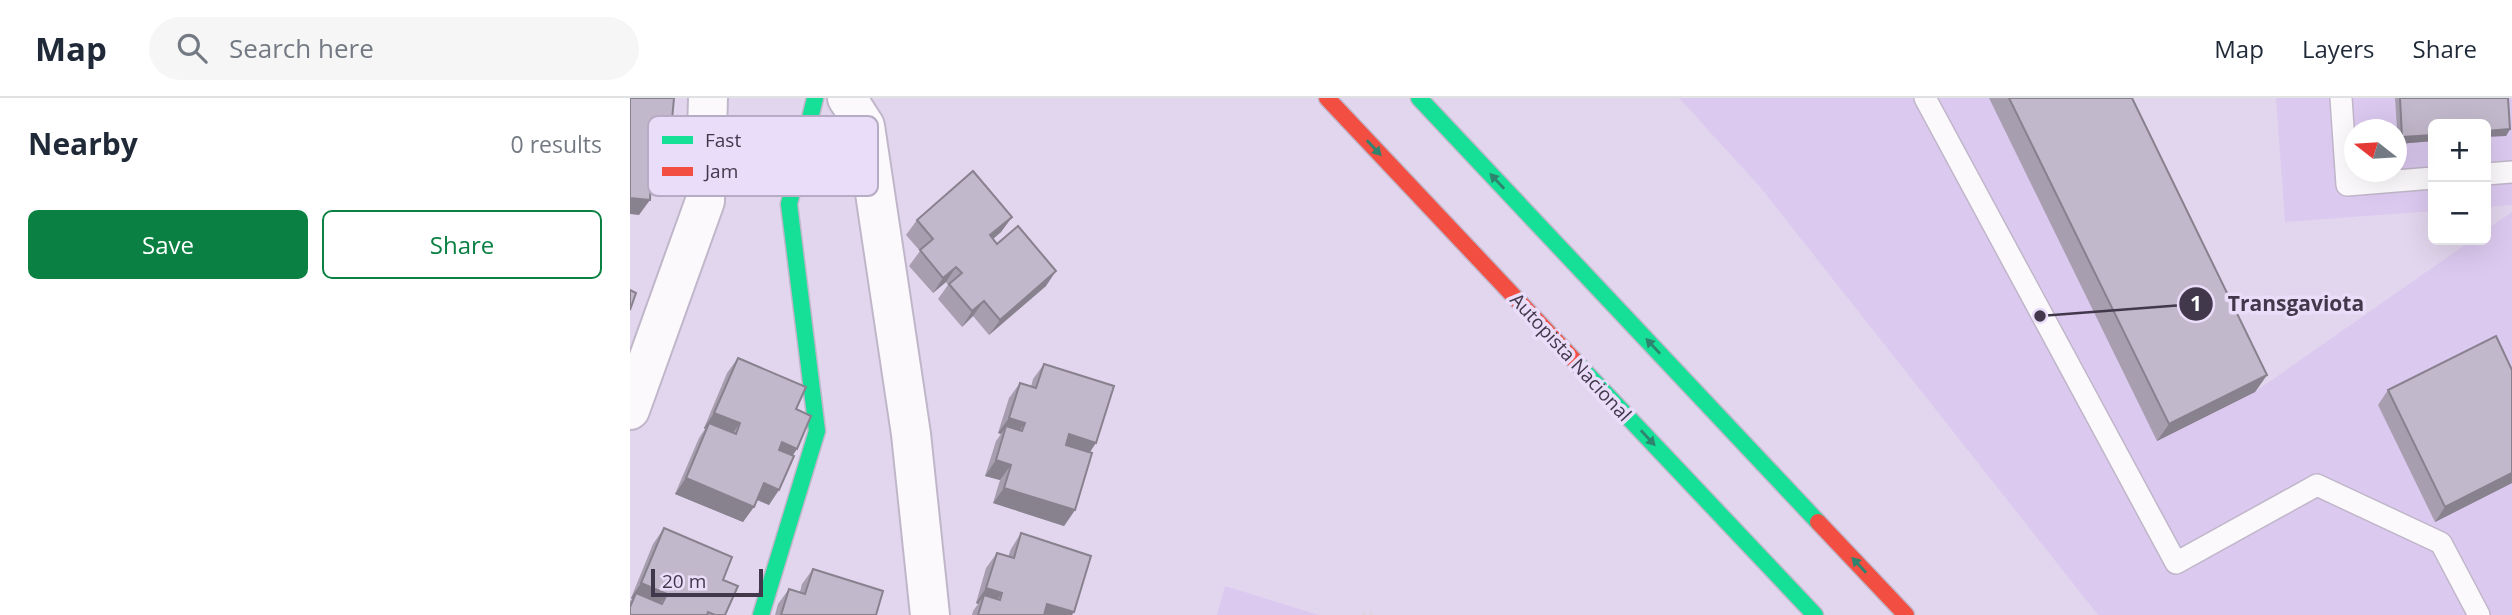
<!DOCTYPE html>
<meta charset="utf-8">
<style>
:root{--surface:#fff;--page:#f6f6f7;--text:#1f2937;--muted:#747a83;--line:#e0e1e3;--accent:#0b8043}
body{margin:0;font-family:"Open Sans",sans-serif;background:var(--page);color:var(--text)}
.controls{position:absolute;right:21px;top:21px;display:grid;overflow:hidden;border-radius:10px;box-shadow:0 7px 28px #0002}
.controls button{width:63px;height:63px;display:grid;place-items:center;padding:0;border:0;border-bottom:2px solid var(--line);background:var(--surface);color:var(--text);font:35px sans-serif}
.compass{position:absolute;left:1714px;top:21px;width:63px;height:63px;border-radius:50%;background:var(--surface);box-shadow:0 7px 28px #0002;rotate:287deg}
.scale{position:absolute;left:21px;bottom:18px;width:112px;box-sizing:border-box;padding-left:7px;border:4px solid #41394b;border-top:0;font-size:19px;line-height:24px;white-space:nowrap;color:#41394b;-webkit-text-stroke:5px #eaddf9;paint-order:stroke}
.list{margin:0;padding:0;list-style:none}
h2{display:flex;justify-content:space-between;align-items:center;height:91px;margin:0;padding:0 28px;font-size:30px}
h2 small{font-size:23px;font-weight:400;color:var(--muted)}
.actions{display:flex;gap:14px;padding:21px 28px}
.actions a{flex:1;padding:16px 0;border:2px solid var(--accent);border-radius:10px;text-align:center;font-size:24px;color:var(--accent)}
.actions .main{background:var(--accent);color:#fff}
.icon{flex:none;width:38px;height:38px;fill:none;stroke:currentColor;stroke-width:2;stroke-linecap:round;stroke-linejoin:round}
.map{position:relative;flex:none;width:1882px;height:517px;overflow:hidden}
header{display:flex;align-items:center;gap:42px;box-sizing:border-box;height:98px;padding:0 35px;background:var(--surface);border-bottom:2px solid var(--line)}
header strong{font-size:33px}
nav{display:flex;gap:38px;margin-inline-start:auto;font-size:24px}
.search{width:490px;height:63px;background:var(--page);display:flex;align-items:center;gap:18px;box-sizing:border-box;padding:0 24px;border-radius:38px;color:var(--muted);font-size:26px}
main{display:flex}
aside{flex:1;background:var(--surface)}
.map>svg:first-child{display:block}
</style>
<header>
<strong>Map</strong>
<div class="search"><svg class="icon" aria-label="search" viewBox="0 0 24 24"><circle cx="10" cy="10" r="6"/><path d="M15 15l6 6"/></svg>Search here</div>
<nav><a>Map</a><a>Layers</a><a>Share</a></nav>
</header>
<main>
<aside>
<h2>Nearby<small>0 results</small></h2>
<ul class="list">
</ul>
<div class="actions"><a class="main">Save</a><a>Share</a></div>
</aside>
<div class="map">
<svg width="1882" height="517" viewBox="0 0 1882 517">
<rect width="100%" height="100%" fill="#e2d6ee"/>
<g fill="#dcc9f0" fill-rule="evenodd">
<polygon points="1049,0 1481,0 1626,293 1842,142 1856,142 1856,132 1882,114 1882,517 1468,517 1130,89"/>
<path d="M1646 0H1882V107L1856 109V26H1803V113L1655 124ZM1724 32H1766V74H1724Z"/>
<polygon points="595,488 689,517 587,517"/>
</g>
<g fill="none" stroke-linecap="round" stroke-linejoin="round">
<g stroke="#c0b6c9" stroke-width="24">
<g id="lane">
<polyline points="1295,0 1546,465 1687,387 1811,445 1849,517"/>
<polyline points="1711,0 1717,87 1803,80"/>
<polyline points="1856,76 1882,74"/>
</g>
</g>
<g stroke="#c0b6c9" stroke-width="42">
<g id="street">
<polyline points="217,0 235,28 281,336 300,517"/>
<polyline points="0,312 75,103 78,0"/>
</g>
</g>
<g stroke="#c0b6c9" stroke-width="19">
<g id="fast">
<polyline points="789,0 1188,424"/>
<polyline points="944,262 1185,517"/>
<polyline points="131,517 187,333 159,106 185,0"/>
</g>
</g>
<g stroke="#c0b6c9" stroke-width="19">
<g id="jam">
<polyline points="697,0 944,262"/>
<polyline points="1188,424 1276,517"/>
</g>
</g>
<polyline stroke="#dad6dd" stroke-width="4.5" stroke-dasharray="2 5" stroke-linecap="butt" points="733,515 747,517"/>
<use href="#lane" stroke="#fbf9fc" stroke-width="21"/>
<use href="#street" stroke="#fbf9fc" stroke-width="38"/>
<use href="#fast" stroke="#16e098" stroke-width="16"/>
<use href="#jam" stroke="#f24e42" stroke-width="16"/>
</g>
<g fill="#a79eaf">
<polygon points="1359,0 1502,0 1637,277 1625,294 1527,343"/>
<polygon points="1765,0 1878,0 1880,31 1876,38 1803,26 1803,43 1768,46"/>
<polygon points="382,119 371,134 363,141 367,146 416,188 359,237 343,218 332,229 308,201 318,187 316,184 303,195 279,168 290,153 276,137 287,122"/>
<polygon points="108,260 166,311 163,357 139,407 127,402 113,424 45,396 69,340 75,331 74,330 97,275"/>
<polygon points="414,266 460,355 445,412 434,428 363,405 370,382 355,378 366,343 371,336 368,335 379,300 390,285 401,289 403,281"/>
<polygon points="1758,292 1882,385 1805,424 1748,307"/>
<polygon points="34,430 93,482 95,517 0,517 0,503 2,501 1,500 23,446"/>
<polygon points="391,435 442,517 342,517 343,513 348,506 346,505 356,470 367,455 378,459 381,451"/>
<polygon points="183,471 246,517 145,517 148,506 159,491 170,494 172,486"/>
</g>
<g fill="#88818e">
<polygon points="1880,31 1876,38 1856,39 1856,33"/>
<polygon points="25,32 41,33 31,48 14,47"/>
<polygon points="1803,37 1803,43 1768,46 1772,39"/>
<polygon points="21,76 38,77 28,92 10,91"/>
<polygon points="0,100 20,102 9,117 0,116"/>
<polygon points="382,119 371,134 349,153 360,137"/>
<polygon points="326,169 316,184 303,195 313,180"/>
<polygon points="426,173 416,188 359,237 370,222"/>
<polygon points="354,203 343,218 332,229 342,213"/>
<polygon points="1637,277 1625,294 1527,343 1539,326"/>
<polygon points="84,315 110,325 99,341 79,325 75,331 74,330"/>
<polygon points="379,320 395,325 384,340 376,328 371,336 368,335"/>
<polygon points="439,336 466,345 456,360 429,351"/>
<polygon points="152,344 167,351 157,366 141,360"/>
<polygon points="366,362 381,367 370,382 355,378"/>
<polygon points="1882,375 1882,385 1805,424 1815,409"/>
<polygon points="56,380 124,409 113,424 45,396"/>
<polygon points="134,385 149,392 139,407 123,400"/>
<polygon points="374,390 445,412 434,428 363,405"/>
<polygon points="11,485 37,496 26,511 6,495 2,501 1,500"/>
<polygon points="356,490 372,495 362,510 354,497 348,506 346,505"/>
<polygon points="417,506 444,514 442,517 409,517"/>
</g>
<g fill="#c2b8cb" stroke="#88818e" stroke-width="2">
<polygon points="0,0 44,0 41,33 25,32 24,40 41,41 38,77 21,76 20,102 0,100"/>
<polygon points="1379,0 1502,0 1637,277 1539,326"/>
<polygon points="1770,0 1878,0 1880,31 1856,33 1856,26 1803,26 1803,37 1772,39"/>
<polygon points="343,73 382,119 360,137 367,146 388,128 426,173 370,222 354,203 342,213 319,186 332,175 326,169 313,180 290,152 303,141 287,122"/>
<polygon points="0,192 6,195 0,212"/>
<polygon points="1866,238 1882,272 1882,375 1815,409 1758,292"/>
<polygon points="108,260 176,289 166,311 181,318 167,351 152,344 149,352 164,358 149,392 134,385 124,409 56,380 79,325 106,336 110,325 84,315"/>
<polygon points="414,266 484,288 466,345 439,336 436,347 462,355 445,412 374,390 381,367 366,362 376,328 392,333 395,325 379,320 390,285 406,290"/>
<polygon points="34,430 102,459 93,482 108,488 95,517 85,517 78,514 77,517 0,517 0,509 6,495 32,506 37,496 11,485"/>
<polygon points="391,435 461,458 444,514 417,506 414,517 348,517 354,497 370,502 372,495 356,490 367,455 384,460"/>
<polygon points="183,471 253,493 246,517 151,517 159,491 175,496"/>
</g>
<defs><path id="oneway-solid" d="M-6-.8H1V-3.2L6.5 0L1 3.2V.8H-6Z" transform="scale(1.75)"/></defs>
<g fill="#2e846e">
<use href="#oneway-solid" transform="translate(744 50) rotate(47)"/>
<use href="#oneway-solid" transform="translate(867 83) rotate(-133)"/>
<use href="#oneway-solid" transform="translate(1023 248) rotate(-133)"/>
<use href="#oneway-solid" transform="translate(1018 340) rotate(47)"/>
<use href="#oneway-solid" transform="translate(1229 467) rotate(-133)"/>
</g>
<g text-anchor="middle" dominant-baseline="central" stroke-width="7" stroke-linejoin="round" paint-order="stroke">
<g font-size="19" fill="#41394b" stroke="#eaddf9">
<text transform="translate(941 259) rotate(47)">Autopista Nacional</text>
</g>
</g>
<rect x="18" y="18" width="230" height="80" rx="10" fill="#eaddf9" stroke="#b7acc5" stroke-width="2"/>
<rect x="32" y="38" width="31" height="8" fill="#16e098"/>
<rect x="32" y="69" width="31" height="9" fill="#f24e42"/>
<g font-size="19" fill="#41394b">
<text x="75" y="49">Fast</text>
<text x="75" y="80">Jam</text>
</g>
<path fill="none" stroke="#41394b" stroke-width="2.5" d="M1410 218L1566 206"/>
<g fill="#41394b" stroke="#eaddf9" stroke-width="2.5">
<circle cx="1410" cy="218" r="7"/>
<circle cx="1566" cy="206" r="18"/>
</g>
<g font-size="21" text-anchor="middle" font-weight="bold" fill="#fff">
<text x="1566" y="213">1</text>
</g>
<g font-size="21" text-anchor="middle" font-weight="bold" fill="#41394b" stroke="#eaddf9" stroke-width="7" stroke-linejoin="round" paint-order="stroke">
<text x="1666" y="213">Transgaviota</text>
</g>
</svg>
<div class="controls">
<button>+</button>
<button>−</button>
</div>
<svg class="compass" viewBox="-18 -18 36 36"><path d="M0-13l5 13h-10z" fill="#e53935"/><path d="M0 13l5-13h-10z" fill="#747a83"/></svg>
<div class="scale">20 m</div>
</div>
</main>
